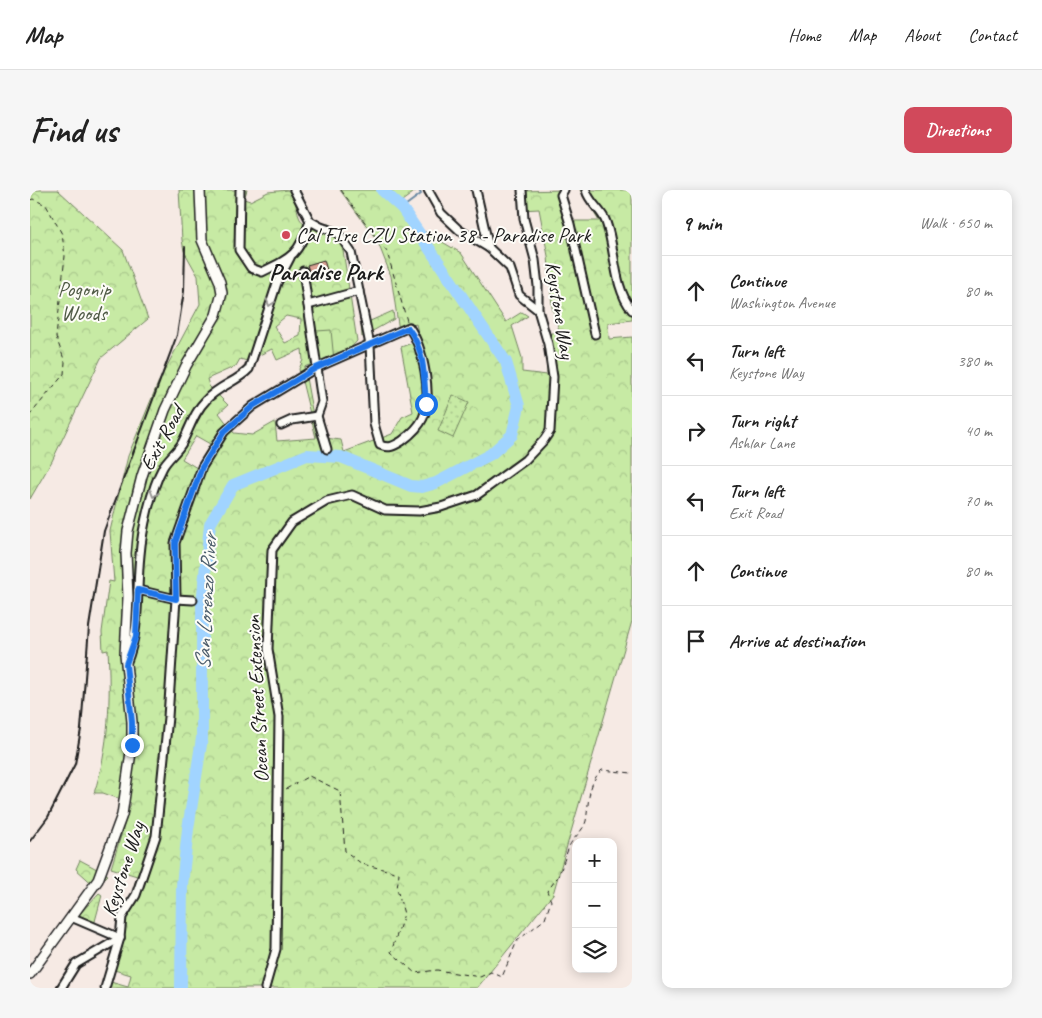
<!DOCTYPE html>
<meta charset="utf-8">
<style>
:root{--surface:#fff;--page:#f6f6f6;--text:#222;--muted:#767676;--line:#e0e0e0;--accent:#d1495b}
body{margin:0;font-family:Caveat,sans-serif;background:var(--page);color:var(--text)}
.controls{position:absolute;right:15px;bottom:15px;display:grid;overflow:hidden;border-radius:10px;box-shadow:0 2px 12px #0003}
.controls button{width:45px;height:45px;display:grid;place-items:center;padding:0;border:0;border-bottom:1px solid var(--line);background:var(--surface);color:var(--text);font:25px sans-serif}
.stop{position:absolute;width:15px;height:15px;margin:-11px;border:4px solid #1a73e8;border-radius:50%;background:#fff}
.stop.end{background:#1a73e8;border-color:#fff;box-shadow:0 1px 5px #0008}
.list{margin:0;padding:0;list-style:none}
h2{display:flex;justify-content:space-between;align-items:center;height:65px;margin:0;padding:0 20px;font-size:21px}
h2 small{font-size:16px;font-weight:400;color:var(--muted)}
.list li{display:grid;grid-template-columns:32px 1fr auto;gap:15px;align-items:center;box-sizing:border-box;height:70px;padding:0 20px;border-top:1px solid var(--line)}
.list b{display:block;font-size:19px;white-space:nowrap}
.list p{margin:0;font-size:16px;white-space:nowrap;color:var(--muted)}
.list em{font-size:16px;font-style:normal;color:var(--muted)}
.icon{flex:none;width:28px;height:28px;fill:none;stroke:currentColor;stroke-width:2;stroke-linecap:round;stroke-linejoin:round}
.map{position:relative;flex:none;width:602px;height:798px;overflow:hidden;border-radius:10px}
header{display:flex;align-items:center;gap:30px;box-sizing:border-box;height:70px;padding:0 25px;background:var(--surface);border-bottom:1px solid var(--line)}
header strong{font-size:24px}
nav{display:flex;gap:28px;margin-inline-start:auto;font-size:18px}
.intro{display:flex;align-items:center;justify-content:space-between;box-sizing:border-box;height:120px;padding:0 30px}
h1{margin:0;font-size:35px}
.button{padding:12px 22px;border-radius:10px;background:var(--accent);color:#fff;font-size:18px;font-weight:700}
main{display:flex;gap:30px;padding:0 30px}
aside{flex:1;background:var(--surface);border-radius:10px;box-shadow:0 2px 12px #0003}
.map>svg:first-child{display:block}
</style>
<header>
<strong>Map</strong>
<nav><a>Home</a><a>Map</a><a>About</a><a>Contact</a></nav>
</header>
<div class="intro"><h1>Find us</h1><a class="button">Directions</a></div>
<main>
<div class="map">
<svg width="602" height="798" viewBox="0 0 602 798">
<defs>
<pattern id="forest-crowns" width="20" height="18" patternUnits="userSpaceOnUse" patternTransform="scale(1.25)"><rect width="20" height="18" fill="#c7eaa4"/><path d="M2 6a3 3 0 1 1 6 0M12 15a3 3 0 1 1 6 0" fill="none" stroke="#aac88d"/></pattern>
<pattern id="garden-dots" width="8" height="8" patternUnits="userSpaceOnUse" patternTransform="scale(1.25)"><rect width="8" height="8" fill="#c7eaa4"/><path d="M2 2h.1M6 6h.1" fill="none" stroke="#aac88d" stroke-width="1.8" stroke-linecap="round"/></pattern>
</defs>
<rect width="100%" height="100%" fill="#f6eae4"/>
<filter id="ink" filterUnits="userSpaceOnUse"><feTurbulence type="fractalNoise" baseFrequency=".02" numOctaves="2"/><feDisplacementMap in="SourceGraphic" scale="10" xChannelSelector="R" yChannelSelector="G"/><feConvolveMatrix kernelMatrix="1 2 1 2 8 2 1 2 1" color-interpolation-filters="sRGB"/></filter>
<g filter="url(#ink)">
<g fill="url(#forest-crowns)" stroke="#728360" fill-rule="evenodd">
<polygon points="0,0 28,0 93,60 118,129 71,168 22,271 0,309"/>
<path d="M149 0H217L214 9 220 11 238 2 258 0C277 25 256 38 299 34L311 47 327 151 318 161 274 177 287 247 311 250 314 262 362 244 372 227 383 222 371 157 390 150 386 134 369 141 361 86 347 50 310 0H387L372 11 387 37 431 63 476 132 492 122 498 126 482 136 492 168V182L517 185 516 160 512 147 529 140 522 117 518 66 509 19 491 20 489 1 535 0 533 5 542 31H569L550 0H602V130L578 133 579 149 602 147V431L523 704 447 798H76L77 791 98 797 101 785 81 779 107 686 81 678 101 613 73 603H64C79 559 81 507 78 460L73 461 72 442 79 391 84 392 80 341 98 266 128 193 170 114 168 86 154 61 152 50ZM256 126 271 129 270 146 255 153 244 136ZM242 159 247 170 272 159 273 170 269 179 286 248 247 251 245 232 222 245 204 243 189 223 198 215 179 196 177 189 206 176 210 169 217 171ZM166 246 180 254 167 278 152 269Z"/>
<polygon points="363,121 364,129 332,147 331,135"/>
<polygon points="50,670 78,685 66,697 46,679"/>
<polygon points="69,703 72,705 64,735 48,726"/>
</g>
<polygon fill="url(#garden-dots)" stroke="#728360" points="423,205 439,212 423,248 408,241"/>
<polygon fill="#c7eaa4" stroke="#728360" points="301,140 304,171 290,173 287,141"/>
<g fill="none" stroke-linecap="round" stroke-linejoin="round">
<polyline stroke="#6c8aa4" stroke-width="2" points="372,18 391,4 389,0"/>
<polyline stroke="#a1d4ff" stroke-width="12" points="151,798 152,695 158,639 172,548 172,414 180,334 203,295 277,265 311,267 381,296 392,297 406,293 461,264 482,245 489,216 476,172 372,18 352,0"/>
</g>
<polygon fill="#dca496" stroke="#1c1c1c" points="294,70 299,87 292,89 291,84 281,87 277,75"/>
<g fill="none" stroke-linecap="round" stroke-linejoin="round">
<g stroke="#1c1c1c" stroke-width="11">
<g id="street">
<path d="M210 0 209 60 221 78 232 82C263 67 269 64 280 31"/>
<polyline points="398,0 411,23 429,40 459,58 480,78 489,105 508,120"/>
<polyline points="446,0 459,58"/>
<polyline points="534,0 531,5 540,34 565,144"/>
<path d="M556 0C559 13 572 20 576 32 586 60 583 97 602 120"/>
<polyline points="273,81 292,212 287,226 297,259"/>
<polyline points="278,115 329,101"/>
<polyline points="251,235 262,230 287,226"/>
<polyline points="108,400 146,409 163,410"/>
<path d="M96 474C111 439 106 403 110 365 112 340 121 299 133 277 138 268 147 262 152 253 160 238 164 222 176 210 188 196 207 192 219 179L247 93 260 68"/>
<polyline points="41,727 90,748"/>
<polyline points="31,798 46,774 90,748"/>
<path d="M75 798 90 748 92 727 106 705 126 646 138 527 146 409 145 353 172 277 194 242 223 216 286 178 379 137C393 157 403 205 393 228 389 237 380 245 372 251 364 256 359 259 350 255L344 234 340 155 321 62 308 43 291 37 280 31 264 0"/>
<polyline points="235,798 246,759 249,527 238,459 242,360 262,332 297,311 322,305 355,320 389,321 411,317 447,305 495,270 514,250 520,241 523,187 518,154 508,120 508,96 505,70 494,29 492,0"/>
</g>
</g>
<g stroke="#1c1c1c" stroke-width="12">
<polyline id="secondary" points="0,784 68,690 92,625 102,555 102,532 95,464 98,407 96,363 98,341 112,286 135,220 156,176 186,125 192,103 190,92 172,50 170,0"/>
</g>
<g stroke="#1c1c1c" stroke-width="1" stroke-dasharray="5 4" stroke-linecap="butt">
<polyline points="311,0 357,62 377,131"/>
<polyline points="0,10 3,9 16,15 32,44 35,66 26,147 35,172 34,184 0,225"/>
<path d="M256 599 279 586 310 601 315 661 332 674 369 683 367 699 374 724 361 762 385 783 407 780 450 787 461 782 472 787 487 751 515 729 521 711 517 701C534 681 530 679 539 657 542 648 553 642 556 631 559 614 557 593 572 580L602 583"/>
</g>
<use href="#street" stroke="#fdfcf7" stroke-width="7"/>
<use href="#secondary" stroke="#fdfcf7" stroke-width="9"/>
<polyline stroke="#1c1c1c" stroke-width="2" points="0,651 18,627 45,574 51,539 59,437 74,341 147,145 154,101 155,57"/>
</g>
<defs><path id="oneway-chevron" d="M-2-3.5L2.5 0L-2 3.5" fill="none" stroke-width="1.6" stroke-linecap="round" stroke-linejoin="round" transform="scale(1.25)"/></defs>
<g stroke="#989794">
<use href="#oneway-chevron" transform="translate(240 113) rotate(108)"/>
<use href="#oneway-chevron" transform="translate(124 304) rotate(107)"/>
</g>
</g>
<g fill="none" stroke-linecap="round" stroke-linejoin="round" filter="url(#ink)">
<path stroke="#1a73e8" stroke-width="6" d="M102 555V532L96 474 106 446 108 400 146 409 145 353 172 277 194 242 223 216 286 178 378 138C395 160 394 187 396 214"/>
</g>
<circle fill="#d1495b" stroke="#fdfcf7" stroke-width="2" cx="256" cy="45" r="5"/>
<g text-anchor="middle" dominant-baseline="central" stroke-width="4" stroke-linejoin="round" paint-order="stroke">
<g font-size="21" fill="#1c1c1c" stroke="#fdfcf7" text-anchor="start">
<text x="266" y="45">Cal FIre CZU Station 38 - Paradise Park</text>
</g>
<g font-size="21" fill="#4f5a45" stroke="#fdfcf7">
<text x="54" y="99">Pogonip<tspan x="54" dy="24">Woods</tspan></text>
</g>
<g font-size="21" fill="#1c1c1c" stroke="#fdfcf7">
<text transform="translate(530 120) rotate(81)">Keystone Way</text>
<text transform="translate(132 248) rotate(-61)">Exit Road</text>
<text transform="translate(227 509) rotate(-93)">Ocean Street Extension</text>
<text transform="translate(93 679) rotate(-72)">Keystone Way</text>
</g>
<g font-size="22" font-style="italic" fill="#4b5c6b" stroke="#fdfcf7">
<text transform="translate(176 412) rotate(-87)">San Lorenzo River</text>
</g>
<g font-size="24" font-weight="bold" fill="#1c1c1c" stroke="#fdfcf7">
<text x="296" y="82">Paradise Park</text>
</g>
</g>
</svg>
<div class="controls">
<button>+</button>
<button>−</button>
<button><svg class="icon" aria-label="layers" viewBox="0 0 24 24"><path d="M12 4l9 5-9 5-9-5zM3 14l9 5 9-5"/></svg></button>
</div>
<div class="stop" style="left:396px;top:214px"></div>
<div class="stop end" style="left:102px;top:555px"></div>
</div>
<aside>
<h2>9 min<small>Walk · 650 m</small></h2>
<ul class="list">
<li><svg class="icon" aria-label="ahead" viewBox="0 0 24 24"><path d="M12 20V5M6 11l6-6 6 6"/></svg><div><b>Continue</b><p>Washington Avenue</p></div><em>80 m</em></li>
<li><svg class="icon" aria-label="left" viewBox="0 0 24 24"><path d="M17 20v-9H6M10 6l-5 5 5 5"/></svg><div><b>Turn left</b><p>Keystone Way</p></div><em>380 m</em></li>
<li><svg class="icon" aria-label="right" viewBox="0 0 24 24"><path d="M7 20v-9h11M14 6l5 5-5 5"/></svg><div><b>Turn right</b><p>Ashlar Lane</p></div><em>40 m</em></li>
<li><svg class="icon" aria-label="left" viewBox="0 0 24 24"><path d="M17 20v-9H6M10 6l-5 5 5 5"/></svg><div><b>Turn left</b><p>Exit Road</p></div><em>70 m</em></li>
<li><svg class="icon" aria-label="ahead" viewBox="0 0 24 24"><path d="M12 20V5M6 11l6-6 6 6"/></svg><div><b>Continue</b></div><em>80 m</em></li>
<li><svg class="icon" aria-label="arrive" viewBox="0 0 24 24"><path d="M6 21V4h12l-3 4 3 4H6"/></svg><div><b>Arrive at destination</b></div></li>
</ul>
</aside>
</main>
